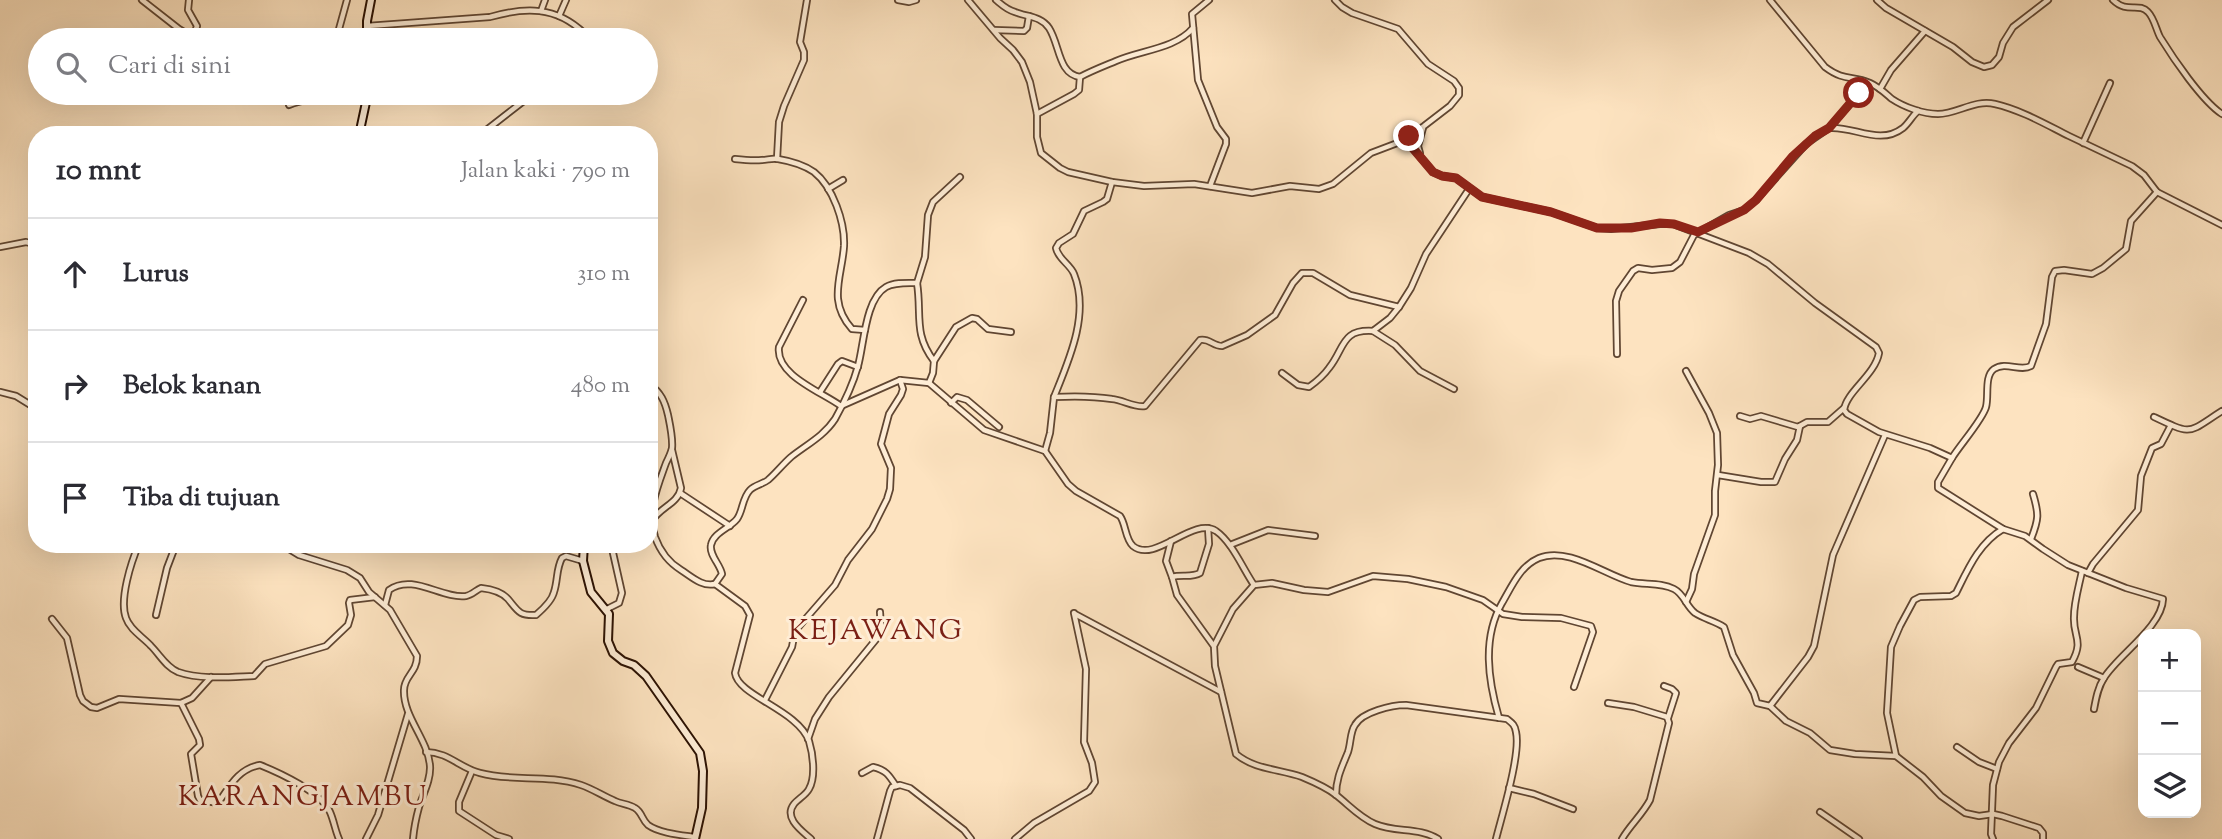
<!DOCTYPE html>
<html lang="id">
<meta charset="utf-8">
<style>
:root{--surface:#fff;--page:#f7f7f7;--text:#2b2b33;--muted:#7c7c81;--line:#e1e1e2}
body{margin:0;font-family:"Sorts Mill Goudy",serif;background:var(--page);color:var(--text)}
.controls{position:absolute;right:21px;bottom:21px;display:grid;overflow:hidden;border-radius:14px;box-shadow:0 7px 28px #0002}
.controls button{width:63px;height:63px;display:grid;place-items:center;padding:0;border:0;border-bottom:2px solid var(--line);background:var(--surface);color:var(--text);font:35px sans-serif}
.stop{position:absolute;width:21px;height:21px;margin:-16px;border:5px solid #8f2418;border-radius:50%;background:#fff}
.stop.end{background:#8f2418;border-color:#fff;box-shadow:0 2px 7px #0008}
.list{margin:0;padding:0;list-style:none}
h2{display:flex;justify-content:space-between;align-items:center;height:91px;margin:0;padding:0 28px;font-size:30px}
h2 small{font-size:23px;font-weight:400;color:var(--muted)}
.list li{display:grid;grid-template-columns:46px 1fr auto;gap:21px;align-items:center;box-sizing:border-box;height:112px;padding:0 28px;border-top:2px solid var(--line)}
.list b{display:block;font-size:26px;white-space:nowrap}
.list em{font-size:23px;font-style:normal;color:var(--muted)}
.icon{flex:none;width:38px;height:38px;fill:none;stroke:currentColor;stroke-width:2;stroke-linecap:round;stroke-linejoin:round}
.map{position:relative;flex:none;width:2222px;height:839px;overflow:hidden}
.search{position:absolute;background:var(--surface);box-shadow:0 7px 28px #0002;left:28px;top:28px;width:630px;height:77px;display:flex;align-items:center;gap:18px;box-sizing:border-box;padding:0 24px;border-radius:38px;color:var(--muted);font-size:26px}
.panel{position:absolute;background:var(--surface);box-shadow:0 7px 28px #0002;left:28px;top:126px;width:630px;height:427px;border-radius:28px}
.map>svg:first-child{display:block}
</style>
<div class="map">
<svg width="2222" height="839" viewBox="0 0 2222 839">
<rect width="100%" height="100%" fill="#fde3c0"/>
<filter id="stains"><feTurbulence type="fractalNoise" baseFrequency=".00286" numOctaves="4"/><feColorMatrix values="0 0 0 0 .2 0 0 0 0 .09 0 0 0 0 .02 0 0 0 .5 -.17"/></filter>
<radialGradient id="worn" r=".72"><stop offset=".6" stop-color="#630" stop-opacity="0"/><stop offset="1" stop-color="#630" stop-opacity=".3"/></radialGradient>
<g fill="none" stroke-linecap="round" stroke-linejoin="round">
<g stroke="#604632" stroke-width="8">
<g id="street">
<polyline points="142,0 179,29 197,40"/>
<polyline points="189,0 188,10 197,26 193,39"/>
<polyline points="898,0 909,2 916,0"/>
<polyline points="968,0 1000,38 1013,50 1022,62 1030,82 1037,114 1037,137 1041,153 1060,168 1068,172 1112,182 1144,186 1194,184 1252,193 1290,186 1319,189 1333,184 1371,153 1400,142 1424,126 1450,106 1459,95 1459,88 1454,81 1428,64 1398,29 1352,13 1342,7 1335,0"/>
<path d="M996 0C1002 5 1007 10 1015 12 1027 17 1041 16 1049 28 1060 45 1058 74 1080 77L1079 90 1074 94 1037 114"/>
<polyline points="1209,0 1192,14 1198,80 1217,127 1226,139 1226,144 1210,186"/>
<path d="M1770 0 1825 67C1845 82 1852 75 1870 83 1879 87 1885 93 1892 99 1904 107 1923 114 1938 114 1957 114 1975 99 1995 104 2021 110 2045 124 2069 136 2090 146 2111 156 2132 166L2144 175 2157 192 2222 225"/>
<polyline points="1877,0 1886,8 1953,47 1972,62 1984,67 1992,65 1999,57 2003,43 2013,27 2048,0"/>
<path d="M2113 0C2127 14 2139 2 2148 12 2154 18 2156 29 2160 37 2173 58 2202 101 2222 114"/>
<polyline points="541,11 545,0"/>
<polyline points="559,16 566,0"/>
<path d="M367 26 490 17C525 7 556 6 584 33L585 40"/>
<polyline points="994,30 1024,31 1027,28 1029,16"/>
<path d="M586 38C601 32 611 31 625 40"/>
<polyline points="336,40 347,0"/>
<path d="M1080 77C1091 71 1104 66 1116 61 1141 50 1175 49 1193 28"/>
<polyline points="1880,89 1891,70 1925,31"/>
<path d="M289 105C304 99 319 98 333 93"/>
<path d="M1830 128C1854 126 1880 146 1903 128 1909 123 1912 116 1918 111"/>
<polyline points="480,135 534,93"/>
<path d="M1400 142 1411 146 1433 172 1442 176 1456 178 1482 197 1551 212 1597 228 1611 229 1660 224H1673L1749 253 1768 264 1815 303 1876 347 1879 353C1875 375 1846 392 1844 410L1847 414 1879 432 1930 448 1952 458 1938 482V488L2003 529 2025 536 2043 549 2068 565 2126 588 2163 599C2162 627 2118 655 2104 678 2098 687 2096 698 2094 709"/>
<polyline points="2083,143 2110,83"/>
<polyline points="1420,153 1418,146 1423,128"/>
<path d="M735 159C744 160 753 161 762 160 767 160 772 158 778 159 790 161 804 165 814 172 833 187 845 222 844 246 842 277 827 301 852 329L865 330"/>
<polyline points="777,159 779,122 784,106 804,60 804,52 800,42 807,0"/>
<polyline points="828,189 843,180"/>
<polyline points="0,247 26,242 37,245"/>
<polyline points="917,283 925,257 928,215 933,202 960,177"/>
<path d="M803 300 779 347C775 375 822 392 841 406L900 380 929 383 984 430 1045 451 1068 484 1076 491 1120 516C1126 524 1125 539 1133 546 1155 564 1193 516 1216 531 1232 542 1243 569 1254 585"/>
<polyline points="1373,331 1395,345 1420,371 1454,389"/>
<polyline points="1617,354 1616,301 1619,291 1633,271 1638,268 1652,270 1672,268 1680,262 1694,235 1729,215 1744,210 1756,200 1806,144 1829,128 1855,98 1866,82"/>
<polyline points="934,361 956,327 972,318 977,319 988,329 1011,332"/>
<polyline points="1686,371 1709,413 1717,433 1718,465 1715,491 1715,515 1694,574 1692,589 1686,602"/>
<path d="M1282 373 1298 385 1309 387C1316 382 1324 375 1329 368 1345 348 1341 329 1373 331L1390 318 1399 307 1411 288 1426 254 1469 189"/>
<path d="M649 384C661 392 665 402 668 415 670 425 673 438 672 448 671 453 668 459 666 463 657 488 647 511 655 537 660 551 668 562 681 570 692 577 702 587 715 584"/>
<polyline points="0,392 16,396 37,409"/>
<polyline points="820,392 838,364 842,361 858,367"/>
<path d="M1054 397C1069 360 1090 314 1074 274 1070 264 1058 259 1056 248L1059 243 1073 234 1084 211 1103 202 1107 199 1112 182"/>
<polyline points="951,403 957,397 967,400 999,427"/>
<polyline points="1740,416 1750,419 1761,416 1798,427 1807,422 1828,422 1844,408"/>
<path d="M2154 417C2194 436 2187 433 2222 411"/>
<path d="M1045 451 1050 433 1054 397C1073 396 1093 396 1112 399 1123 400 1135 408 1145 406L1200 340C1209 338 1213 346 1222 346L1247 335 1275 315 1293 283 1302 273H1313L1350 295 1399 307"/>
<path d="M1952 458C1960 445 1983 419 1986 407 1989 396 1984 376 1994 369 2006 361 2020 372 2031 366L2046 324 2052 277 2055 271 2064 270 2092 274 2103 268 2126 249 2131 221 2157 192"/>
<polyline points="1718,475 1761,482 1775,482 1785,459 1797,440 1800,426"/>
<polyline points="680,493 730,526"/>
<path d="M652 521C660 507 678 504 681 488L672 450"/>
<path d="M1208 528 1209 544 1200 573C1192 578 1181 574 1172 577L1177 595 1213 645"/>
<path d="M2031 539C2039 519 2039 514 2033 494"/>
<polyline points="1171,541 1166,561 1172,577"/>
<path d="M139 544C131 562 119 600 126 618 130 630 143 637 151 646 160 655 166 667 178 672 201 680 230 677 254 676L265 664 326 646 348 625 351 615 349 603 350 600 375 597"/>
<polyline points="168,544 175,547 178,544"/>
<path d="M281 544 299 555 347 570 360 578 369 592 390 610 417 656C417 673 404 676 404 690 403 717 428 739 430 766 431 780 423 794 419 807 416 818 414 828 413 839"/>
<polyline points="1230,545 1268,530 1315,536"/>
<polyline points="2088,573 2093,564 2138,510 2141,476 2152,448 2161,444 2171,425"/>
<path d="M385 605 389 590C413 573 441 599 466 596 472 595 476 590 481 588 490 589 502 592 508 599 518 611 519 616 536 615 543 609 552 601 554 592 558 580 556 569 562 558L566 556 583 561"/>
<polyline points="607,609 619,603 622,593 611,544"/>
<polyline points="1075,614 1221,692"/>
<polyline points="156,615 167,568 175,547"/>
<polyline points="52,619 67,638 80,695 83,701 91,707 97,708 119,699 181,703 192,698 211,677"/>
<polyline points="2078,667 2104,678"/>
<polyline points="1664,686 1672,689 1676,693 1668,718"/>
<polyline points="765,700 792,647 795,631 835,585 848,560 872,529 887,499 890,489 891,468 881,444 889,414 901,395 903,389 900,380"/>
<path d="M181 703 199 739 200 745 191 754 198 796 200 800 218 803C230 786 238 769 260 765 280 773 321 792 330 812 334 821 335 830 339 839"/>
<path d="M1608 703 1634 707 1667 717 1669 723 1650 800C1642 815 1630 825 1622 839"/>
<polyline points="1770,706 1808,657 1814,646 1833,555 1885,435"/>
<path d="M1499 718C1488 680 1482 638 1502 603 1512 586 1520 566 1539 558 1568 546 1605 575 1631 582 1645 585 1661 582 1674 589 1684 594 1686 606 1695 613 1704 619 1715 621 1724 627L1733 655 1754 693 1757 703 1770 706 1786 721 1810 733 1830 750 1855 754 1896 756 1923 777 1941 796 1965 813 1979 816 1993 814 2002 816 2039 828 2043 833V839"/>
<polyline points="808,739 815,719 829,697 878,637 881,629 880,612"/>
<polyline points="1957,747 1979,762 1997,769"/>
<path d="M426 752C448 752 460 768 480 773 513 782 547 774 581 785 593 789 603 796 615 801 621 804 629 804 635 808 642 812 642 820 648 825 659 833 680 835 694 837"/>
<path d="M1896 756 1887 713 1891 647 1900 626 1914 600 1920 597 1951 596 1956 593C1968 569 1979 543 2003 529"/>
<polyline points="472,771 459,802 459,811 496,835 509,839"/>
<path d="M862 773 873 767C886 770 889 775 896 786"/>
<polyline points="1509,788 1534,794 1573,809"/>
<path d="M1336 795C1336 778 1342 767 1348 752 1351 743 1350 732 1355 725 1362 712 1392 705 1406 705L1507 719C1512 723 1515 725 1516 732 1521 754 1502 815 1496 839"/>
<polyline points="1820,812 1859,839"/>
<polyline points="366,839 378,815 408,714"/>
<path d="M811 839C802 831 783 818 794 804 798 799 806 795 809 789 816 777 813 754 809 741 798 710 738 696 735 673L750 615 745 606 715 584 722 574C720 564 709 555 711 545 713 533 730 528 737 519 743 511 742 498 750 490 755 485 763 484 768 480 776 473 783 464 791 457 806 445 824 436 835 419 844 403 853 384 858 366 864 345 865 299 886 287 895 282 907 283 917 283 922 314 913 334 934 361L933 373 929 383"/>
<polyline points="877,839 890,791 892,787 900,785 910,788 964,830 971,839"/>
<polyline points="1015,839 1034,823 1089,791 1095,782 1092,763 1084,742 1086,669 1074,613"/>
<path d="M1438 839C1419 827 1396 833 1375 824 1359 817 1349 805 1336 795 1326 787 1314 782 1302 777 1280 769 1255 770 1236 754L1215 666 1214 646 1233 609 1254 585 1272 583 1304 590 1328 592 1373 576 1408 579 1446 587 1483 600 1503 614 1522 617 1561 618 1591 626 1593 632 1574 687"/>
<path d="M1993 839 1991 834 1993 785 1999 762 2009 743 2036 708 2056 667 2058 664 2072 662C2084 640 2073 637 2074 617 2074 602 2079 586 2082 571"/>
</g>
</g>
<g stroke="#2b1102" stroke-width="10">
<g id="secondary">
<polyline points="367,40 367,21 371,0"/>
<polyline points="359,135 368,93"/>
<polyline points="584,544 583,561 591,592 609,614 608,641 613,653 623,661 634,665 646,676 700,753 703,771 702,808 695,839"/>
</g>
</g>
<use href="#street" stroke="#feedd6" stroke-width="4.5"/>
<use href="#secondary" stroke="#feedd6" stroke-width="6"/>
</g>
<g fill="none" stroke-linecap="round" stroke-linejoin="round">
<polyline stroke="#8f2418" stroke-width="9" points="1409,136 1400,142 1411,146 1433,172 1442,176 1456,178 1482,197 1551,212 1597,228 1631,228 1660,223 1674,224 1698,232 1744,210 1756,200 1793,156 1815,136 1829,128 1859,93"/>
</g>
<g text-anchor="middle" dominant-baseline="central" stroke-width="6" stroke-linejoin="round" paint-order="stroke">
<g font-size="28" letter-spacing="2" fill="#7a1f14" stroke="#feedd6">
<text x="876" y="632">KEJAWANG</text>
<text x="303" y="798">KARANGJAMBU</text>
</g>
</g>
<rect width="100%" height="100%" filter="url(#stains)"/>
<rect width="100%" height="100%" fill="url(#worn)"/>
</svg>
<div class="controls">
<button>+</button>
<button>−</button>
<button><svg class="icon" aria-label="layers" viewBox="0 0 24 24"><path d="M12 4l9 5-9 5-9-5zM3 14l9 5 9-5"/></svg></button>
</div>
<div class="stop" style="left:1859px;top:93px"></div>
<div class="stop end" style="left:1409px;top:136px"></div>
<div class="search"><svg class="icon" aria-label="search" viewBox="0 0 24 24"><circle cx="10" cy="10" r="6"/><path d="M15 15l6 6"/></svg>Cari di sini</div>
<section class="panel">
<h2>10 mnt<small>Jalan kaki · 790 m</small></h2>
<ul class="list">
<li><svg class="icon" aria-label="ahead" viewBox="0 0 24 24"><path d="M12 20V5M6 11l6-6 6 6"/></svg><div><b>Lurus</b></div><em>310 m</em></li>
<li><svg class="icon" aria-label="right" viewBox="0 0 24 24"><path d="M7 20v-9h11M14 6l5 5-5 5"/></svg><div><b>Belok kanan</b></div><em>480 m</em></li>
<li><svg class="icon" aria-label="arrive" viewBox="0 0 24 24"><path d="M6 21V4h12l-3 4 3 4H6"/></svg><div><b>Tiba di tujuan</b></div></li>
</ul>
</section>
</div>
